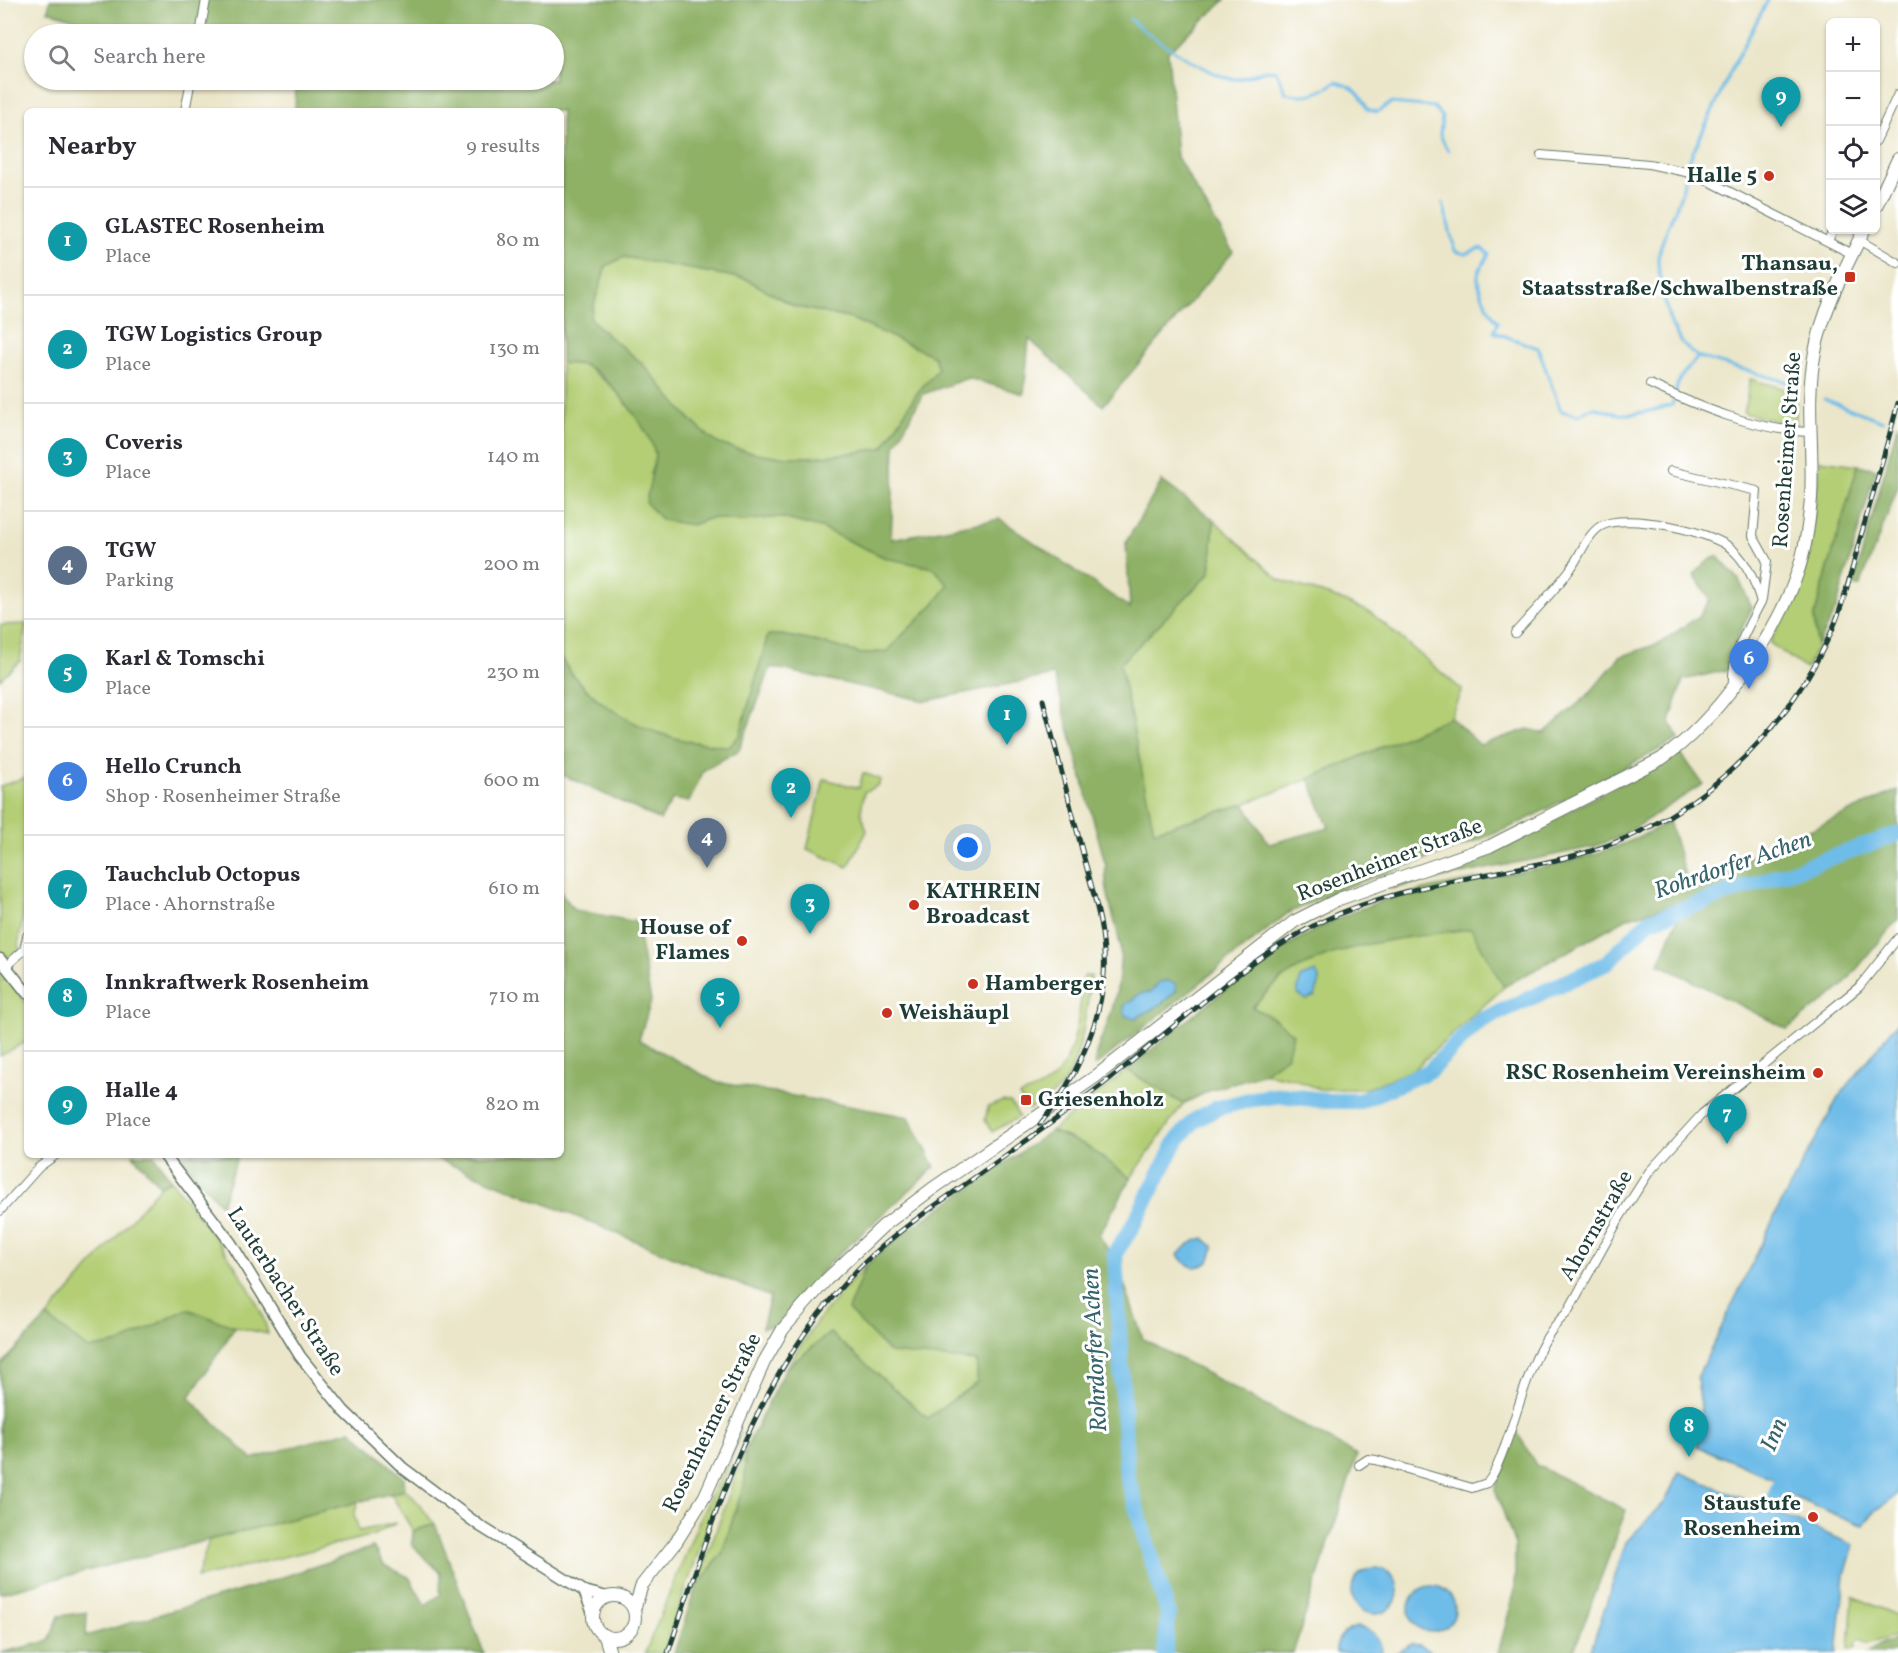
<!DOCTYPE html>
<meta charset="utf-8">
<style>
:root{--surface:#fff;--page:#f2f2f3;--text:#2b2b33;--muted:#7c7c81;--line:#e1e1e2;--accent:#d93025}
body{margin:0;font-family:Vollkorn,serif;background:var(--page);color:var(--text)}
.controls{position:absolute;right:18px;top:18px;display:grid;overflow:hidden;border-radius:9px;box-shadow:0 2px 4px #0004}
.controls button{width:54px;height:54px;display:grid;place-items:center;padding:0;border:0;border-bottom:2px solid var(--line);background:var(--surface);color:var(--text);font:30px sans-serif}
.you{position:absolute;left:968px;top:848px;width:21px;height:21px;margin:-15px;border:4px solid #fff;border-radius:50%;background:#1a73e8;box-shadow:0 0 0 9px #1a73e833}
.badge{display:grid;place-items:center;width:39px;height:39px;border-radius:50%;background:var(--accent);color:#fff;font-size:20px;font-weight:700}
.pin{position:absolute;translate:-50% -50px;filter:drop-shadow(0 2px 3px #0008)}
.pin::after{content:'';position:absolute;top:32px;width:21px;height:18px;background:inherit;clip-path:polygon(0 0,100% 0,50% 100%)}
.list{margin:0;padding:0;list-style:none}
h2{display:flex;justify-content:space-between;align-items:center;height:78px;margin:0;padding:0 24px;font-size:26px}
h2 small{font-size:20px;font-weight:400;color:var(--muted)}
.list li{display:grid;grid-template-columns:39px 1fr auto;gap:18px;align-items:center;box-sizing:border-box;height:108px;padding:0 24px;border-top:2px solid var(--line)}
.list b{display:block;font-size:22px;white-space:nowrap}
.list p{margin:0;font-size:20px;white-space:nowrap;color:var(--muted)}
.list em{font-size:20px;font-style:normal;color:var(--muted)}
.icon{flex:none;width:33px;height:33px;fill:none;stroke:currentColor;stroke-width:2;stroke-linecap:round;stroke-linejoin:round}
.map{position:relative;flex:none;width:1898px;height:1653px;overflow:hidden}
.search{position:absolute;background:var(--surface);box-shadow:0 2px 4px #0004;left:24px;top:24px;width:540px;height:66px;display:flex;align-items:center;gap:15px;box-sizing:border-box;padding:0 21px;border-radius:33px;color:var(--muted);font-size:22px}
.panel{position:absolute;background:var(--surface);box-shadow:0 2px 4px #0004;left:24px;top:108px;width:540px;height:1050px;border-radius:9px}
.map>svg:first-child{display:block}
</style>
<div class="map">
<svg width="1898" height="1653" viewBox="0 0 1898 1653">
<rect width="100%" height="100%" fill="#fff"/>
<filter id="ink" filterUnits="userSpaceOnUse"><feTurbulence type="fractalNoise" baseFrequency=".0167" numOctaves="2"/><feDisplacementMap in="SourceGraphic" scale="12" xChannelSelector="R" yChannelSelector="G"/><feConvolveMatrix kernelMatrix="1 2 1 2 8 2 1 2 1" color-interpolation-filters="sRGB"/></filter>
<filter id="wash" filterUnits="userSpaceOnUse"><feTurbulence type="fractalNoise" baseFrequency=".008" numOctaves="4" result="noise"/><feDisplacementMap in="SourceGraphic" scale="24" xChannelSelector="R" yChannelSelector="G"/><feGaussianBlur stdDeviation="1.35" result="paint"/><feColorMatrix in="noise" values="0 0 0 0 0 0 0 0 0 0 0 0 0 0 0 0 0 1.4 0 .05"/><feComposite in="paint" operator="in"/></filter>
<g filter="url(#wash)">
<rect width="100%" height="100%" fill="#ebe6c9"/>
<g fill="#b3ce74" stroke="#698654" stroke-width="1.5">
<path d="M624 257 746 279 794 306 852 319 934 356 938 369 883 448C832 457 788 462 737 449 731 447 721 446 716 442 688 422 669 394 647 369 629 349 605 338 590 317L606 266Z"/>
<path d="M561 363 584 365 614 388 649 433 656 456 650 474 691 525 711 518 742 521 779 517 821 528 886 558 934 568 949 585C932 611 907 627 888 651L862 654 823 643 782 635H768L740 735 730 747C712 744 692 743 675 738 631 727 584 697 561 658Z"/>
<polygon points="1750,379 1796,392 1796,426 1744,413"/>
<polygon points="1820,460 1858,465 1814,617 1817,646 1806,669 1770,643 1797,587 1809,555"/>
<polygon points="1214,520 1280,580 1334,597 1371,613 1462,690 1450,717 1309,779 1244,804 1153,831 1120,664 1210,573"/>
<polygon points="26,624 20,661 0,679 0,625"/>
<polygon points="863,773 880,779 879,785 864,792 861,812 867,831 848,867 807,849 824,779 859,788"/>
<polygon points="27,777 27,893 18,946 21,949 15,957 8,957 0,950 0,786"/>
<path d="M1471 928 1504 987 1413 1070 1365 1089H1319L1295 1079 1264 1073 1287 1056 1252 1007C1262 998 1271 986 1282 979 1331 943 1412 936 1471 928Z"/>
<polygon points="0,970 27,1004 27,1041 0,1056"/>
<path d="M1084 976H1091C1087 1007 1081 1071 1056 1092 1048 1099 1038 1104 1029 1110L1019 1096C1029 1092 1041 1088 1049 1082 1078 1060 1079 1009 1084 976Z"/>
<polygon points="1127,1070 1183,1104 1131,1178 1083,1144 1051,1131"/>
<polygon points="1003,1101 1011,1103 1019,1117 992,1132 985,1120 988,1107"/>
<path d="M171 1180C201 1220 258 1286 268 1334L235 1327 187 1309 120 1343 88 1349 47 1317 160 1186Z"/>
<polygon points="866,1265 848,1310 890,1352 978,1361 977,1382 928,1419 830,1333 785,1369 820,1317"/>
<polygon points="741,1432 663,1653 645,1653 701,1516"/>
<polygon points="745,1450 745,1481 722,1553 695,1589"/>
<path d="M405 1490C421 1502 422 1510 435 1524L413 1531 391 1494Z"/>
<polygon points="358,1502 354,1515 359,1531 396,1523 374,1535 197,1578 209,1540"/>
<polygon points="1853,1596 1898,1616 1898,1635 1867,1644 1860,1639 1856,1642 1856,1648 1849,1649"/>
</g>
<g fill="#8eb166" stroke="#56774d" stroke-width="1.5" fill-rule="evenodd">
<path d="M50 0H1225L1168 52 1177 157 1233 252 1103 406 1029 339 1024 394 968 378 923 394 895 446 891 539 1000 519 1130 608 1126 542 1162 481 1214 520 1210 573 1120 664 1154 831 1244 804 1269 844 1329 828 1309 779 1450 717 1480 745 1528 729 1544 733 1587 696 1620 657 1660 643 1699 616 1710 600 1694 575 1705 563 1717 556 1739 580 1752 608 1736 641 1732 669 1683 680 1670 722 1679 739 1520 823 1461 847 1332 892 1287 914 1095 1066C1094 1050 1104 1035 1109 1019 1115 1002 1119 982 1120 965 1124 931 1102 899 1106 866L1054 675 926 701 771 667 739 750 704 770 689 802 673 799 660 820 561 774V658C584 697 631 727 675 738 692 743 712 744 729 747L740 735 768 635H781L823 643 862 654 888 651C907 627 932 611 948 585L934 568 886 558 821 528 779 517 742 521 711 518 692 525 662 520 646 503C647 493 656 459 655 453 650 430 607 373 584 365 578 363 568 364 561 363V111H295L296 87 271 80H554V34H124L48 11ZM624 257 746 279 794 306 852 319 934 356 938 369 917 393 883 448C832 457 788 462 737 449 731 447 721 446 716 442 688 422 669 394 647 369 629 349 605 338 590 317L606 266ZM1176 991 1161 1004 1136 1018 1141 993Z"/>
<polygon points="1898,423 1898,487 1860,586 1853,586"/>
<polygon points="1858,465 1876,469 1836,609 1817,646 1814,617"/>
<polygon points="1680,752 1703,784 1620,837 1593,847 1389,889 1509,843"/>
<path d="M1898 790V919L1841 988 1787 1029 1659 964 1684 902 1629 917 1504 987 1471 929C1409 937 1336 942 1283 978 1272 985 1262 998 1252 1007L1275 1019 1293 1034 1287 1056 1264 1073 1211 1090 1183 1104 1127 1070C1211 1002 1291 925 1399 896 1490 871 1587 872 1669 821L1688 885Z"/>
<polygon points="561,892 574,910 636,922 651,1001 639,1040 716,1082 909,1117 935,1167 828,1264 778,1325 762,1328 770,1297 428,1155 561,1155"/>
<polygon points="1051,1131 1083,1144 1131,1178 1099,1235 1118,1266 1143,1339 1357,1455 1293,1653 674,1653 695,1589 722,1553 745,1481 745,1450 785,1369 830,1333 928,1418 977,1382 977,1361 890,1353 848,1310 866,1265 907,1231"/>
<polygon points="133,1155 154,1155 171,1180 160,1186"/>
<polygon points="178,1155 238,1155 221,1205"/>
<polygon points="187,1309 235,1327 189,1398 252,1459 351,1430 404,1478 405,1490 0,1593 0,1366 47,1317 88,1349 120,1343"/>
<polygon points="1516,1430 1536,1465 1626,1510 1573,1653 1498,1653 1515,1590 1515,1545 1495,1489"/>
<polygon points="435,1524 484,1653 0,1653 49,1641 59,1616 87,1612 86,1636 253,1587 373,1547 384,1565 409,1577 425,1605 440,1595 441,1573 412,1545 413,1531"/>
<polygon points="1898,1640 1898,1653 1868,1653 1883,1643"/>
</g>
<g fill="#6ebce8" stroke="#467c8e" stroke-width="1.5">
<polygon points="1316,972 1320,981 1315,996 1306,1000 1297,993 1301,977"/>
<polygon points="1168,981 1176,984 1176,991 1161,1004 1136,1018 1125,1016 1124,1006 1141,993 1151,992 1159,982"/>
<polygon points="1898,1022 1898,1494 1872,1514 1864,1526 1771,1488 1774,1479 1697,1446 1703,1424 1697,1378 1780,1205 1838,1098"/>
<path d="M1204 1238 1214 1247 1209 1262C1196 1270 1187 1268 1178 1255 1185 1246 1193 1240 1204 1238Z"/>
<polygon points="1679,1472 1854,1545 1845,1575 1837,1653 1590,1653 1626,1542 1665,1502"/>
<circle cx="1375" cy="1591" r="23"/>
<circle cx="1432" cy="1609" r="23"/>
<path d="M1357 1627C1373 1629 1381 1637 1382 1653H1336C1335 1639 1343 1631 1357 1627Z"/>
<polygon points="1412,1644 1420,1645 1432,1653 1396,1653"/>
</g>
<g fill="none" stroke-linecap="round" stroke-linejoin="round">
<g stroke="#6ebce8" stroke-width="3">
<path d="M1130 19C1145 33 1217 81 1236 79 1252 78 1261 67 1276 71L1286 93C1307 98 1318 94 1336 82 1352 86 1361 92 1367 109L1377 112 1391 103 1434 107 1442 117 1440 135 1448 151"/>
<polyline points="1687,165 1736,60 1768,0"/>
<path d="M1685 179C1680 205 1665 228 1659 253 1656 264 1660 275 1662 285 1666 313 1672 340 1698 357L1791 383"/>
<path d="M1443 203 1455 251 1465 254 1481 248 1489 254C1486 260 1482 265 1479 271 1474 284 1489 312 1498 322L1494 332 1538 348 1561 411 1578 415C1601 401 1598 412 1619 414 1635 415 1656 410 1672 405L1679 379 1698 357"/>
<polyline points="1824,399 1883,421"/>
</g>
<g stroke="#6ebce8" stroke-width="16">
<polyline points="1761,1531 1785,1472"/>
<polyline points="1165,1653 1168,1613 1127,1476 1115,1253 1131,1229 1176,1142 1194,1121 1217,1108 1253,1099 1282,1095 1328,1101 1360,1101 1429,1071 1480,1021 1607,963 1649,921 1898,834"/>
</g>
</g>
</g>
<g filter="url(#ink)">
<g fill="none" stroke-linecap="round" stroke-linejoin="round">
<g stroke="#667868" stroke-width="10">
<g id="minor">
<polyline points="200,34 206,0"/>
<polyline points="185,111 191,80"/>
<polyline points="1876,141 1898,94"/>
<polyline points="1541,155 1649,164 1695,174 1852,254"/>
<polyline points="1859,240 1898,263"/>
<polyline points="1828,241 1833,230"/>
<path d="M1650 384C1699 407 1755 430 1810 432"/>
<polyline points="1671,471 1757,491 1753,536 1767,561 1762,599"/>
<path d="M1515 633C1533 613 1552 593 1569 571 1579 558 1587 534 1601 526 1624 512 1714 531 1733 550 1748 564 1755 582 1761 602 1747 629 1731 654 1733 686"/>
<polyline points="5,967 24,950 27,936"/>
<polyline points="0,1211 39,1167 56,1155"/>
<path d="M1359 1465 1368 1459 1376 1460 1472 1488 1487 1483C1496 1473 1500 1458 1505 1446 1521 1404 1533 1342 1567 1313L1620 1217 1649 1172 1702 1114 1859 987 1898 938"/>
</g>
</g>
<g stroke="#667868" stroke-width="13">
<g id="tertiary">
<polyline points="0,959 27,993"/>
<polyline points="164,1155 231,1243 300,1356 344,1411 403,1468 480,1526 584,1591 607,1597"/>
<polyline points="584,1591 593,1613"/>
</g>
</g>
<g stroke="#667868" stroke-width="14">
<g id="secondary">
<polyline points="1876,206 1898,159"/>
<circle cx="614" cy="1617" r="21"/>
<path d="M634 1610 642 1585 676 1542 705 1496 764 1362 783 1329 826 1280 883 1226 932 1189 1095 1077 1295 921 1339 899 1490 846 1661 759C1715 723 1776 636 1797 574 1806 549 1809 524 1811 498 1814 449 1805 400 1815 352 1823 309 1845 269 1864 230"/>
<polyline points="605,1636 610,1653"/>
</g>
</g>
<use href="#minor" stroke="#fff" stroke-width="8"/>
<use href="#tertiary" stroke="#fff" stroke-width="10"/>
<use href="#secondary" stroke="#fff" stroke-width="12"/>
<g stroke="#1f3d34" stroke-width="5">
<g id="rail">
<path d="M1040 1124C1073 1085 1100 1027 1104 975 1107 932 1092 890 1082 850 1069 800 1056 750 1043 700"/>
<path d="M668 1653C716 1511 754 1372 863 1264 895 1233 931 1208 967 1183 1013 1150 1059 1118 1103 1084 1175 1029 1240 962 1321 922 1399 884 1483 878 1565 858 1686 830 1783 741 1833 628 1845 600 1852 569 1860 539 1873 494 1886 449 1898 403"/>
</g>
</g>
<use href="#rail" stroke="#fff" stroke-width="3" stroke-dasharray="9" stroke-linecap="butt"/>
</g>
</g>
<g fill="#c8321e" stroke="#fff" stroke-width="2">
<circle cx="1769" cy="176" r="6"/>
<rect x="1844" y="271" width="12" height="12" rx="3"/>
<circle cx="914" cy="905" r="6"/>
<circle cx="742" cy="941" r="6"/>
<circle cx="973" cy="984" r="6"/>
<circle cx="887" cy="1013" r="6"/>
<circle cx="1818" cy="1073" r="6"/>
<rect x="1020" y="1094" width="12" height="12" rx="3"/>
<circle cx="1813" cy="1517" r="6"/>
</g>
<g text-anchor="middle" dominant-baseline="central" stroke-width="6" stroke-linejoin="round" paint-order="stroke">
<g font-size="22" font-weight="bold" fill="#1f3d34" stroke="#fff" text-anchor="end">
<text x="1757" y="176">Halle 5</text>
<text x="1838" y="264">Thansau,<tspan x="1838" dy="25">Staatsstraße/Schwalbenstraße</tspan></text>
<text x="926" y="892" text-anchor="start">KATHREIN<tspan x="926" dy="25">Broadcast</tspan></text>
<text x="730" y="928">House of<tspan x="730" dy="25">Flames</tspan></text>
<text x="985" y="984" text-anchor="start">Hamberger</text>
<text x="899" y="1013" text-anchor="start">Weishäupl</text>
<text x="1806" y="1073">RSC Rosenheim Vereinsheim</text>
<text x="1038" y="1100" text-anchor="start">Griesenholz</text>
<text x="1801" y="1504">Staustufe<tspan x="1801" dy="25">Rosenheim</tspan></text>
</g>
<g font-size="22" fill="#1f3d34" stroke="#fff">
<text transform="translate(1788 450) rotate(-86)">Rosenheimer Straße</text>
<text transform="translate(1390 861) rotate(-21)">Rosenheimer Straße</text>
<text transform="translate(1597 1226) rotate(-60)">Ahornstraße</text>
<text transform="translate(285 1292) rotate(57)">Lauterbacher Straße</text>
<text transform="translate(713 1423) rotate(-64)">Rosenheimer Straße</text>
</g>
<g font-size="24" font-style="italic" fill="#37636a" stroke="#fff">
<text transform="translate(1733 866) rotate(-19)">Rohrdorfer Achen</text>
<text transform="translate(1096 1350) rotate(-93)">Rohrdorfer Achen</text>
<text transform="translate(1775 1435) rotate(-67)">Inn</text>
</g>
</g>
</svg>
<div class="controls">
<button>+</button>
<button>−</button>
<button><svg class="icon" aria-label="locate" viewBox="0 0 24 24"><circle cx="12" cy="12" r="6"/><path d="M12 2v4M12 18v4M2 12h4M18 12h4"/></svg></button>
<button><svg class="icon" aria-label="layers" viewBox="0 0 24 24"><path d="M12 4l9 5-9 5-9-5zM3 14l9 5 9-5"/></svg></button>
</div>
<div class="you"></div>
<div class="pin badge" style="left:1007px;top:745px;background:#0f9aa8">1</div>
<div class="pin badge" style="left:791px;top:818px;background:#0f9aa8">2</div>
<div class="pin badge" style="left:810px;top:934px;background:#0f9aa8">3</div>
<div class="pin badge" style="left:707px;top:868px;background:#5c6f8a">4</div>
<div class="pin badge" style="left:720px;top:1028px;background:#0f9aa8">5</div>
<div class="pin badge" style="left:1749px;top:689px;background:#3f7fe0">6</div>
<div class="pin badge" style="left:1727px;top:1144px;background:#0f9aa8">7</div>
<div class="pin badge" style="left:1689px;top:1457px;background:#0f9aa8">8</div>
<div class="pin badge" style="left:1781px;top:127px;background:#0f9aa8">9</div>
<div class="search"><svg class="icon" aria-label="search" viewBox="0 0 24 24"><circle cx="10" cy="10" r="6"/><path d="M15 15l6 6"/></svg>Search here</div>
<section class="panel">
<h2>Nearby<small>9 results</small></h2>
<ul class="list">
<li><span class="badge" style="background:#0f9aa8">1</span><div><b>GLASTEC Rosenheim</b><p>Place</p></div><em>80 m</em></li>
<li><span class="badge" style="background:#0f9aa8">2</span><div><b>TGW Logistics Group</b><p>Place</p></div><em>130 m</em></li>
<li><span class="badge" style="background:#0f9aa8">3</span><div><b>Coveris</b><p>Place</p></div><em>140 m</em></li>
<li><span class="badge" style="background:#5c6f8a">4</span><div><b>TGW</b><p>Parking</p></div><em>200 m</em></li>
<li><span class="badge" style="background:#0f9aa8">5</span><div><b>Karl &amp; Tomschi</b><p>Place</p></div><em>230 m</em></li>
<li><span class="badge" style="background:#3f7fe0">6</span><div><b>Hello Crunch</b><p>Shop · Rosenheimer Straße</p></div><em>600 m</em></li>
<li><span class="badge" style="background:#0f9aa8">7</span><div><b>Tauchclub Octopus</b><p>Place · Ahornstraße</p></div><em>610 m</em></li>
<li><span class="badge" style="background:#0f9aa8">8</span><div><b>Innkraftwerk Rosenheim</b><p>Place</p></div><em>710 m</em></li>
<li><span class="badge" style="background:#0f9aa8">9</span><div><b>Halle 4</b><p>Place</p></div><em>820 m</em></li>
</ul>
</section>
</div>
